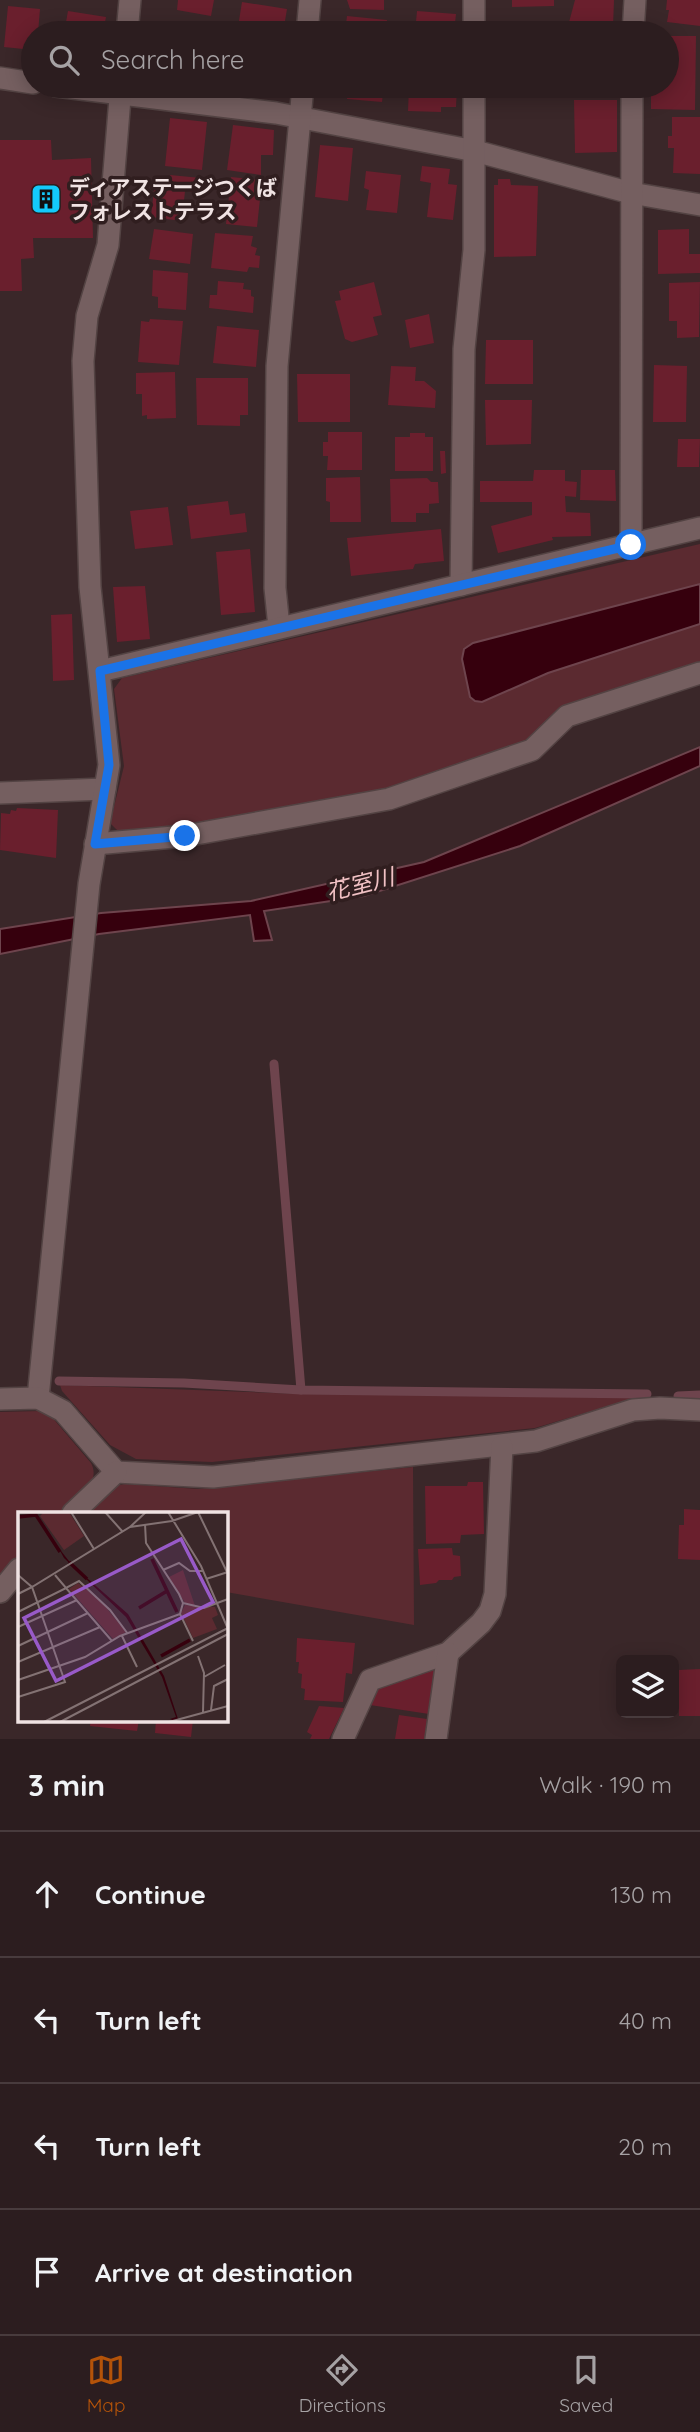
<!DOCTYPE html>
<meta charset="utf-8">
<style>
:root{--surface:#2c1d1f;--page:#342628;--text:#f1f3f6;--muted:#a6a2a4;--line:#483b3d;--accent:#b45309}
body{margin:0;font-family:Quicksand,"Noto Sans JP",sans-serif;background:var(--page);color:var(--text)}
.controls{position:absolute;right:21px;bottom:21px;display:grid;overflow:hidden;border-radius:10px;box-shadow:0 4px 18px #0003}
.controls button{width:63px;height:63px;display:grid;place-items:center;padding:0;border:0;border-bottom:2px solid var(--line);background:var(--surface);color:var(--text);font:35px sans-serif}
.stop{position:absolute;width:21px;height:21px;margin:-16px;border:5px solid #1a73e8;border-radius:50%;background:#fff}
.stop.end{background:#1a73e8;border-color:#fff;box-shadow:0 2px 7px #0008}
.list{margin:0;padding:0;list-style:none}
h2{display:flex;justify-content:space-between;align-items:center;height:91px;margin:0;padding:0 28px;font-size:30px}
h2 small{font-size:23px;font-weight:400;color:var(--muted)}
.list li{display:grid;grid-template-columns:46px 1fr auto;gap:21px;align-items:center;box-sizing:border-box;height:126px;padding:0 28px;border-top:2px solid var(--line)}
.list b{display:block;font-size:26px;white-space:nowrap}
.list em{font-size:23px;font-style:normal;color:var(--muted)}
.icon{flex:none;width:38px;height:38px;fill:none;stroke:currentColor;stroke-width:2;stroke-linecap:round;stroke-linejoin:round}
.map{position:relative;flex:none;width:700px;height:1739px;overflow:hidden}
.search{position:absolute;background:var(--surface);box-shadow:0 4px 18px #0003;left:21px;right:21px;top:21px;height:77px;display:flex;align-items:center;gap:18px;box-sizing:border-box;padding:0 24px;border-radius:38px;color:var(--muted);font-size:26px}
.sheet{height:595px;background:var(--surface)}
nav{display:flex;justify-content:space-around;align-items:center;box-sizing:border-box;height:98px;border-top:2px solid var(--line);background:var(--surface);font-size:19px;color:var(--muted)}
nav a{display:grid;justify-items:center;gap:4px}
nav .on{color:var(--accent)}
.map>svg:first-child{display:block}
</style>
<div class="map">
<svg width="700" height="1739" viewBox="0 0 700 1739">
<rect width="100%" height="100%" fill="#3a2729"/>
<g fill="#5b2a30">
<polygon points="700,544 700,664 524,746 406,783 335,802 295,810 119,832 110,823 124,766 114,689 122,678"/>
<polygon points="60,1385 301,1394 647,1396 646,1400 628,1400 535,1428 212,1462 136,1459 110,1445 62,1391"/>
<path d="M41 1411 51 1416 91 1463C102 1483 76 1500 63 1513H19V1558L0 1578V1412Z"/>
<polygon points="413,1467 414,1625 226,1592 226,1513 88,1513 115,1486 125,1484 198,1489"/>
</g>
<g fill="#36000d" stroke="#6e444d" stroke-width="2">
<polygon points="700,584 700,624 548,673 482,702 475,701 470,697 462,659 464,649 473,643"/>
<polygon points="700,747 700,766 520,846 364,896 264,911 272,940 254,941 250,915 99,934 0,954 0,929 101,913 251,901 424,862"/>
</g>
<g fill="none" stroke-linecap="round" stroke-linejoin="round">
<g stroke="#6e444d" stroke-width="9">
<polyline points="274,1064 301,1390"/>
<polyline points="59,1381 184,1383 301,1390 647,1394"/>
<polyline points="678,1396 700,1395"/>
</g>
</g>
<g fill="#6a1f2d">
<polygon points="178,0 214,0 211,16 177,10"/>
<polygon points="347,0 384,0 384,10 350,9"/>
<polygon points="512,0 554,0 554,6 512,7"/>
<polygon points="575,0 614,0 613,27 568,26"/>
<polygon points="667,0 700,0 700,26 667,22 669,10 666,10"/>
<polygon points="242,2 287,9 283,33 237,33"/>
<polygon points="8,6 40,9 38,33 33,33 33,50 4,47"/>
<polygon points="68,11 106,17 103,33 64,33"/>
<polygon points="417,11 456,14 454,33 415,33"/>
<polygon points="347,16 387,20 386,33 345,33"/>
<polygon points="178,21 208,26 207,33 176,33"/>
<polygon points="499,21 548,23 548,33 499,33"/>
<polygon points="667,36 696,36 695,110 651,109 651,86 667,86"/>
<polygon points="349,86 384,86 382,102 347,99"/>
<polygon points="409,86 457,86 456,107 441,107 441,112 408,111"/>
<polygon points="584,86 615,86 614,93 584,93"/>
<polygon points="574,100 617,100 617,152 575,153"/>
<polygon points="672,117 700,117 700,174 673,173 674,148 668,148 668,136 672,136"/>
<polygon points="170,118 207,122 202,170 165,166"/>
<polygon points="233,125 274,130 273,155 261,155 261,175 227,170"/>
<polygon points="0,140 51,140 52,160 91,158 93,238 33,238 34,258 21,259 22,291 0,291"/>
<polygon points="320,145 353,148 348,201 315,197"/>
<polygon points="422,166 450,169 448,184 457,185 453,220 427,217 431,183 420,181"/>
<polygon points="366,171 401,175 397,213 366,210 369,190 364,188"/>
<polygon points="170,175 201,178 199,192 185,191 182,221 151,217 154,189 168,191"/>
<polygon points="231,177 262,180 257,227 226,224"/>
<polygon points="498,179 510,179 511,185 538,186 536,256 494,257 494,185 498,185"/>
<polygon points="154,229 193,234 190,264 149,259"/>
<polygon points="689,229 689,254 700,254 700,273 658,274 658,230"/>
<polygon points="215,233 253,236 251,246 257,248 255,255 260,256 259,268 249,267 247,272 211,268"/>
<polygon points="153,270 188,273 186,310 158,308 158,297 152,296"/>
<polygon points="218,281 244,283 243,289 251,290 251,296 254,297 253,313 209,308 210,295 217,295"/>
<polygon points="374,282 382,315 373,317 378,335 352,342 345,339 335,301 341,300 339,291"/>
<polygon points="700,282 699,337 677,338 677,321 669,321 669,283"/>
<polygon points="429,314 434,343 410,348 405,320"/>
<polygon points="150,319 183,321 179,365 138,362 141,321 149,322"/>
<polygon points="217,326 259,330 256,367 213,363"/>
<polygon points="486,340 533,340 533,384 485,384"/>
<polygon points="654,365 687,366 686,422 653,422"/>
<polygon points="391,366 416,367 415,381 424,381 436,391 435,408 388,405"/>
<polygon points="175,372 176,418 147,419 147,415 142,416 142,394 136,394 136,373"/>
<polygon points="297,374 350,374 350,422 298,422"/>
<polygon points="196,378 248,378 248,415 240,415 240,426 197,425"/>
<polygon points="485,400 532,400 531,444 486,445"/>
<polygon points="328,432 362,432 362,470 327,470 328,456 323,456 323,442 328,442"/>
<polygon points="410,433 425,433 425,437 433,437 433,471 395,471 395,437 410,437"/>
<polygon points="678,439 700,439 699,467 677,467"/>
<polygon points="440,451 445,451 446,473 441,474"/>
<polygon points="534,470 565,470 565,481 577,482 576,497 565,496 566,512 590,513 591,536 552,537 553,540 498,553 491,526 532,515 532,502 480,502 480,481 533,481"/>
<polygon points="581,470 615,470 616,501 580,500"/>
<polygon points="360,477 361,522 330,522 330,502 326,501 326,478"/>
<polygon points="427,478 431,482 438,482 439,503 429,504 429,513 416,513 416,522 391,522 390,479"/>
<polygon points="228,501 230,515 245,513 247,532 191,539 187,506"/>
<polygon points="168,507 173,545 135,549 130,511"/>
<polygon points="441,529 444,561 415,564 413,569 351,576 347,538"/>
<polygon points="250,549 255,612 221,615 216,552"/>
<polygon points="145,586 150,639 117,642 113,587"/>
<polygon points="72,614 74,680 53,681 51,615"/>
<polygon points="17,808 58,810 56,858 0,850 1,813 10,814 11,810 16,811"/>
<polygon points="468,1482 483,1482 484,1534 461,1535 460,1543 426,1544 425,1486 467,1486"/>
<polygon points="684,1509 700,1510 700,1560 678,1559 679,1525 684,1525"/>
<polygon points="452,1548 453,1555 460,1556 461,1576 454,1577 452,1580 439,1580 436,1583 420,1585 418,1549"/>
<polygon points="297,1638 355,1643 352,1674 346,1673 343,1702 304,1700 305,1689 301,1688 302,1674 298,1673 299,1662 296,1662"/>
<polygon points="435,1668 429,1714 370,1705 377,1689"/>
<polygon points="700,1669 700,1716 679,1716 678,1670"/>
<polygon points="319,1706 344,1708 329,1739 310,1739 312,1735 307,1732"/>
<polygon points="399,1715 427,1719 425,1739 395,1739"/>
<polygon points="91,1720 139,1720 137,1731 90,1726"/>
<polygon points="156,1720 193,1720 191,1737 155,1733"/>
</g>
<g fill="none" stroke-linecap="round" stroke-linejoin="round">
<g stroke="#534343" stroke-width="24">
<g id="minor">
<polyline points="127,33 130,0"/>
<polyline points="307,33 310,0"/>
<polyline points="474,33 474,0"/>
<polyline points="633,33 635,0"/>
<polyline points="0,78 33,83"/>
<polyline points="56,86 276,113 475,151 631,193 700,205"/>
<polyline points="631,545 632,86"/>
<polyline points="461,585 464,349 474,250 474,86"/>
<polyline points="279,627 275,588 277,366 303,86"/>
<polyline points="100,671 700,528"/>
<polyline points="0,793 105,789"/>
<polyline points="95,844 185,836 389,799 532,750 567,716 700,673"/>
<polyline points="38,1398 89,884 109,765 90,587 83,361 87,316 108,245 121,86"/>
<polyline points="0,1399 38,1398 63,1411 116,1472 213,1477 536,1441 633,1410 660,1408 700,1410"/>
<polyline points="73,1513 116,1472"/>
<polyline points="0,1592 19,1569"/>
<polyline points="343,1739 370,1680 448,1653 481,1623 490,1611 495,1594 502,1446"/>
<polyline points="436,1739 448,1653"/>
</g>
</g>
<use href="#minor" stroke="#755f60" stroke-width="21"/>
</g>
<g fill="none" stroke-linecap="round" stroke-linejoin="round">
<polyline stroke="#1a73e8" stroke-width="9" points="185,836 95,844 109,765 100,671 631,545"/>
</g>
<defs>
<g id="building-square" transform="scale(1.575)"><rect x="-9" y="-9" width="18" height="18" rx="4" fill="#13cafb" stroke="#301e1f"/><path d="M-4-6H4V6H1V3H-1V6H-4ZM-2.5-4.3h1.7v1.8h-1.7ZM.8-4.3h1.7v1.8H.8ZM-2.5-1h1.7V.8h-1.7ZM.8-1h1.7V.8H.8Z" fill="#111"/></g>
</defs>
<g fill-rule="evenodd">
<use href="#building-square" x="46" y="199"/>
</g>
<g text-anchor="middle" dominant-baseline="central" stroke-width="7" stroke-linejoin="round" paint-order="stroke">
<g font-size="21" font-weight="bold" fill="#f0e3e3" stroke="#301e1f" text-anchor="start">
<text x="69" y="187">ディアステージつくば<tspan x="69" dy="24">フォレストテラス</tspan></text>
</g>
<g font-size="23" font-style="italic" fill="#f1c1c4" stroke="#301e1f">
<text transform="translate(360 884) rotate(-14)">花室川</text>
</g>
</g>
<g transform="translate(18 1512)">
<rect width="210" height="210" fill="#3a2729"/>
<path d="M26 0H51L66 24 46 38 22 4ZM165 58 177 94 167 91 151 65ZM60 71 82 88 108 120 95 127 51 77ZM167 93 197 95 200 103 194 106 199 117 175 126 163 101Z" fill="#5b2a30"/>
<path d="M40 35 54 53 110 102 146 164 161 210 152 207 158 205 144 165 108 105 46 46Z" fill="#36000d"/>
<path fill="none" stroke="#36000d" stroke-width="3.5" d="M0 5 18 3 42 40M134 47 159 100M51 50 69 67M121 96 149 79M143 144 172 128"/>
<path fill="none" stroke="#837273" stroke-width="2" d="M53 0 76 37M87 0 104 19M150 0 183 54 210 117M180 0 209 60M154 9 180 0M127 12 128 31 161 82 165 91 162 102 175 129M112 15 128 0M145 58 161 51 172 59H185M0 63 14 75 112 15 154 9M37 63 48 76 61 69 92 98 110 122M188 67 210 60M0 82 14 75 47 170 0 185M165 91 186 96 210 87M0 100 48 76 94 129M0 115 59 88M104 124 119 155M0 134 70 101M180 144 186 161 185 200M0 150 82 115M186 165 207 153M0 168 67 145 102 124 162 102M193 198 196 174 210 167M26 210 210 116M42 210 210 122M151 210 210 194"/>
<path fill="#985ac8" fill-opacity="0.15" stroke="#985ac8" stroke-width="3.5" d="M163 27 195 90 38 169 6 106Z"/>
<rect width="210" height="210" fill="none" stroke="#f0e3e3" stroke-width="3.5"/>
</g>
</svg>
<div class="controls">
<button><svg class="icon" aria-label="layers" viewBox="0 0 24 24"><path d="M12 4l9 5-9 5-9-5zM3 14l9 5 9-5"/></svg></button>
</div>
<div class="stop" style="left:631px;top:545px"></div>
<div class="stop end" style="left:185px;top:836px"></div>
<div class="search"><svg class="icon" aria-label="search" viewBox="0 0 24 24"><circle cx="10" cy="10" r="6"/><path d="M15 15l6 6"/></svg>Search here</div>
</div>
<section class="sheet">
<h2>3 min<small>Walk · 190 m</small></h2>
<ul class="list">
<li><svg class="icon" aria-label="ahead" viewBox="0 0 24 24"><path d="M12 20V5M6 11l6-6 6 6"/></svg><div><b>Continue</b></div><em>130 m</em></li>
<li><svg class="icon" aria-label="left" viewBox="0 0 24 24"><path d="M17 20v-9H6M10 6l-5 5 5 5"/></svg><div><b>Turn left</b></div><em>40 m</em></li>
<li><svg class="icon" aria-label="left" viewBox="0 0 24 24"><path d="M17 20v-9H6M10 6l-5 5 5 5"/></svg><div><b>Turn left</b></div><em>20 m</em></li>
<li><svg class="icon" aria-label="arrive" viewBox="0 0 24 24"><path d="M6 21V4h12l-3 4 3 4H6"/></svg><div><b>Arrive at destination</b></div></li>
</ul>
</section>
<nav>
<a class="on"><svg class="icon" aria-label="map" viewBox="0 0 24 24"><path d="M3 6l6-2 6 2 6-2v14l-6 2-6-2-6 2zM9 4v14M15 6v14"/></svg>Map</a>
<a><svg class="icon" aria-label="directions" viewBox="0 0 24 24"><path d="M12 3l9 9-9 9-9-9zM9 14v-3h6M13 9l2 2-2 2"/></svg>Directions</a>
<a><svg class="icon" aria-label="saved" viewBox="0 0 24 24"><path d="M7 4h10v16l-5-4-5 4z"/></svg>Saved</a>
</nav>
